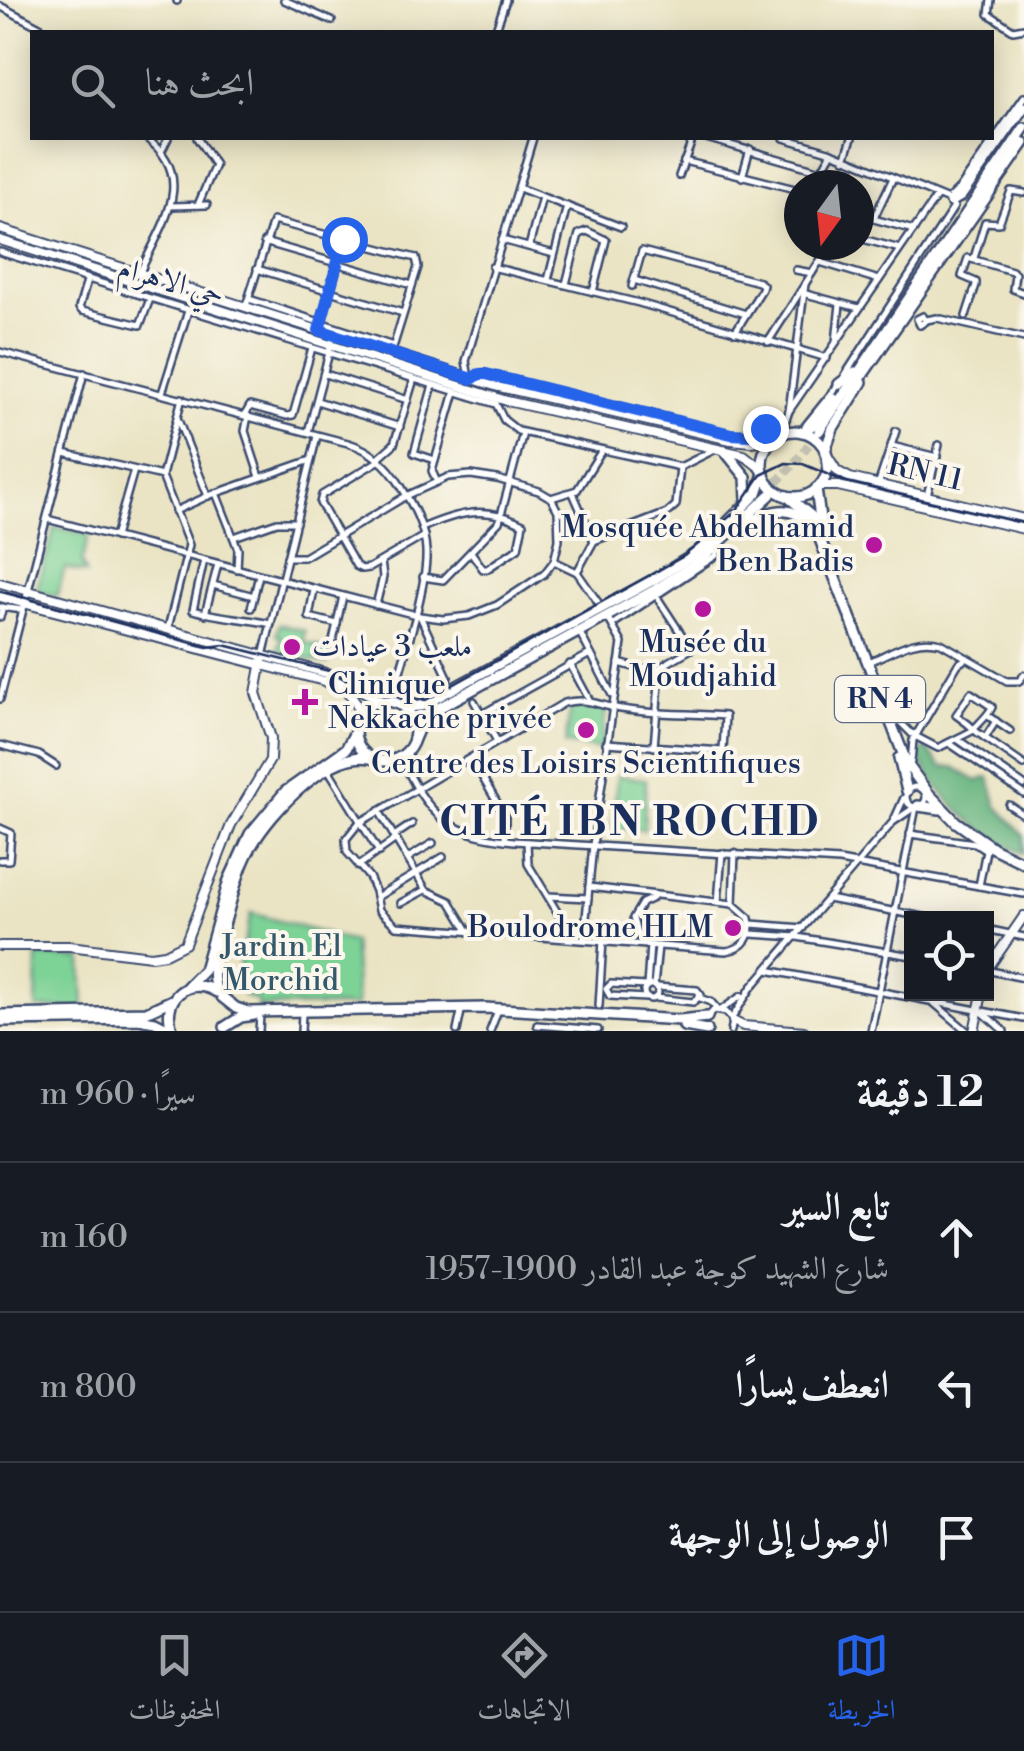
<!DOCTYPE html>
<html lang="ar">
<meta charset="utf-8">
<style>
:root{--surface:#171b24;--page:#242831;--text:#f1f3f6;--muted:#9ea1a6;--line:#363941;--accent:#2563eb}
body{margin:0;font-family:"Libre Bodoni",Amiri,serif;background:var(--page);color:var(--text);direction:rtl}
.controls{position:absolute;right:30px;bottom:30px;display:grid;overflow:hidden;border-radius:0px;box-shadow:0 5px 25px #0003}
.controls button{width:90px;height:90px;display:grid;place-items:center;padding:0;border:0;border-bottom:2px solid var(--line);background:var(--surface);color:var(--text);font:50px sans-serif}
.compass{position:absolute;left:784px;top:170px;width:90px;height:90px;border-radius:50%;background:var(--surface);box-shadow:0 5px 25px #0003;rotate:195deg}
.stop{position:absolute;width:30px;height:30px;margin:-22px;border:8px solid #2563eb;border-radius:50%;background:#fff}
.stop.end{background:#2563eb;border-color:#fff;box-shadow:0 2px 10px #0008}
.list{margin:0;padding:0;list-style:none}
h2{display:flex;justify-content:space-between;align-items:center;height:130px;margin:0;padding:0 40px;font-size:42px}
h2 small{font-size:32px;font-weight:400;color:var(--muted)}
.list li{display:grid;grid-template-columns:65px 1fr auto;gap:30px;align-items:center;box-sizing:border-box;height:150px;padding:0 40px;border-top:2px solid var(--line)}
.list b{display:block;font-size:38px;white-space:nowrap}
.list p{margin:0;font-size:32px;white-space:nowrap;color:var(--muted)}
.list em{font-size:32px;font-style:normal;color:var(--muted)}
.icon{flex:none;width:55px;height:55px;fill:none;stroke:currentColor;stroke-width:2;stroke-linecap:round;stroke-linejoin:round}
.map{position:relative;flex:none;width:1024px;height:1031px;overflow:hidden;direction:ltr}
.search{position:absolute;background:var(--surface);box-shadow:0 5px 25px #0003;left:30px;right:30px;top:30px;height:110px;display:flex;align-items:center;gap:25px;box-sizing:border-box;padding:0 35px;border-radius:0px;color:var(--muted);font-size:38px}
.sheet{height:580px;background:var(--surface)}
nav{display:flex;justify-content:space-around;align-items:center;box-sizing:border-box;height:140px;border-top:2px solid var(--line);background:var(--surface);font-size:28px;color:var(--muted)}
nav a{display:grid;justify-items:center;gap:5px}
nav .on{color:var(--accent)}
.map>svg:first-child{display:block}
</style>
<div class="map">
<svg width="1024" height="1031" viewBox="0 0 1024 1031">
<rect width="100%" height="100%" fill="#fbf7ec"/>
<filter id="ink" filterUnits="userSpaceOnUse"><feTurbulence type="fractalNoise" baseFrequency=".01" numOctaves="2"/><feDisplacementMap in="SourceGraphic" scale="20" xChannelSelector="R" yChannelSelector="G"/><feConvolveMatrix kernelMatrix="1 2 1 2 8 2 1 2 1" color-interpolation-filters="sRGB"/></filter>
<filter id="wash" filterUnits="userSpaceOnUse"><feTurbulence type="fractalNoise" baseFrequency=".0048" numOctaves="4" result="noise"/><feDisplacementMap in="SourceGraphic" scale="40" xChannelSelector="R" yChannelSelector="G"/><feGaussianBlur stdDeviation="2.25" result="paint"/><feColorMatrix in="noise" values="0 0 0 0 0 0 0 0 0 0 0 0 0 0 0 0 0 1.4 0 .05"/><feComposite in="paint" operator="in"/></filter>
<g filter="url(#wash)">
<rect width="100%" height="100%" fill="#eae4c4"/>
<g fill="#7dd295" stroke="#4c807a" stroke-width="2.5">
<polygon points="55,527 89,535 82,562 86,573 65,568 57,596 36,591"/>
<polygon points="279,624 305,631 303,642 331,650 327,664 277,652 281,637 276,635"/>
<polygon points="576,705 606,710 601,749 565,744 571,707"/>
<polygon points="617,776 646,779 644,830 613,828"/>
<polygon points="251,913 353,942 357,1006 258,1007 257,1000 244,996 235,984"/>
<polygon points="37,955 82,959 84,1009 36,1008"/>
</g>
<path fill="#66b47e" stroke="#40726e" stroke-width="2.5" d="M926 748 942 767H954L977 781 989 777 997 806 1024 835V854C981 836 936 797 917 753Z"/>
</g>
<g filter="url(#ink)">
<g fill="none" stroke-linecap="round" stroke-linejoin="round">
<polyline stroke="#c1c0b0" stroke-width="9" stroke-dasharray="9 4.5" stroke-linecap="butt" points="767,492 793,465 819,431"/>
<g stroke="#3a4a6d" stroke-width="10">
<g id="minor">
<polyline points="284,0 332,21"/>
<polyline points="991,0 989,14 1013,30 1024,28"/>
<polyline points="177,1 177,0"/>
<polyline points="0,6 49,32"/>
<polyline points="495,32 506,0"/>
<polyline points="197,138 215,165 198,205"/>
<polyline points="706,138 821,171"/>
<polyline points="784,138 832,152 948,200 954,207 845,375"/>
<polyline points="161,152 168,138"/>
<polyline points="845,159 852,138"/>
<polyline points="684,161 799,190"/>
<polyline points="679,176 693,138"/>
<polyline points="742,177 750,149"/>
<polyline points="813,185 832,152"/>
<polyline points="519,188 621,227"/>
<polyline points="948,200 960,188 1024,97"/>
<polyline points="170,206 207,205"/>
<polyline points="859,215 914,230"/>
<polyline points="874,218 892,180"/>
<polyline points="859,238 900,249"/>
<polyline points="502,240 554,254"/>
<polyline points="264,242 412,285"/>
<polyline points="529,247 542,197"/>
<polyline points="0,252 496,404"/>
<polyline points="974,258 985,222 999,223 1011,191 1024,193"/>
<polyline points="820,262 879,280"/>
<polyline points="492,267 639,303 827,358"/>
<polyline points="257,269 403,313"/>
<polyline points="796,270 812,273"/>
<path d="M140 272C161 226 199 177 146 138"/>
<polyline points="548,280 567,206"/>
<polyline points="634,280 746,314"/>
<polyline points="87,281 79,308 82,311 140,325 150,299"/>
<polyline points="566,284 579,234 587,231 606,240 593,292"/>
<polyline points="632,286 642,251 759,282 763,285 762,289 735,332"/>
<polyline points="806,294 859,308"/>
<polyline points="249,299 393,346"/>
<polyline points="246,306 273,221 416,258 418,267 391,354"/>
<polygon points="923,316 926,321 920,325 917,319"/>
<polyline points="966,316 976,285 976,282 962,276 968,258 1012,271 1015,274 1013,289 1024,293"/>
<polyline points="926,320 937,318 1024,338"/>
<polyline points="319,330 344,239"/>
<polyline points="768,342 830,245"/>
<polyline points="836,342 840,304"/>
<path d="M0 352 348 443C372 450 388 465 401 486 413 506 425 527 426 551 428 585 403 660 393 695L395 702"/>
<polyline points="325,374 408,400"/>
<polyline points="469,378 466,361 472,341 533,138"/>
<path d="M472 379 483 373 731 434C749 436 765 429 783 428"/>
<polyline points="433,385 414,453 435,460"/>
<polyline points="162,393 188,311"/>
<polyline points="317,401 400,427"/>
<polyline points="496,404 504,420 518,431 680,467 716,449"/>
<polyline points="789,411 937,196"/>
<polyline points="245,415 250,406 287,416 293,415 312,348"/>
<polyline points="248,416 245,431 260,477"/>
<polyline points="178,420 208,496"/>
<polyline points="805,426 839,384"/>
<polyline points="308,432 334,334"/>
<polyline points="781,434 789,411 805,284"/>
<polyline points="892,446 937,457"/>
<polyline points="64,453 162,476"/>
<polyline points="378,458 394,444 414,379"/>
<polyline points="380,460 322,495 320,503 356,566 362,569 369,568 424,536"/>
<polyline points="885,465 931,476"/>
<polyline points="437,482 432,471 455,392"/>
<polyline points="878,485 896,431"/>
<polyline points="216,493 238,549 237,569"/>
<polyline points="573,493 594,541"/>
<polyline points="927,496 939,445"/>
<polyline points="551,498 577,490 602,450"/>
<polyline points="175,511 208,496 311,460"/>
<polyline points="47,519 420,616 443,619 469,616 497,605 544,574 554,561 559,540 558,511 551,498 539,491 497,479 471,475 448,477 406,496 304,557 287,557"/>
<path d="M422 528C459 512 486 505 523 524L518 548 487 569H483L471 552"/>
<polyline points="115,537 134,470"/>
<polyline points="234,537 277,522 296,522"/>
<path d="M204 560 193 610C220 618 245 618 271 624"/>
<polyline points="554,561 577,572 602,608"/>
<polyline points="577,572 594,541 667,513 676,505 680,467"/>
<polyline points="423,577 443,580 499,522 523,433"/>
<polyline points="213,585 254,596"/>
<polyline points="314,590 309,617 337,624"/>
<polyline points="376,605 383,577 381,562"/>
<polyline points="0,607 23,610"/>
<polyline points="251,608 259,575"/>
<polyline points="205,614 218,564"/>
<polyline points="420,616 448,677 447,680 437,686"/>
<polyline points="0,617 3,607"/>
<polyline points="613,624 717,555 716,548"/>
<polyline points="168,628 189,545 162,476 182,398"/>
<polyline points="579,631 612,695"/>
<polyline points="333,641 343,596"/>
<polyline points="263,656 317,436"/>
<path d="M871 661C894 651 916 636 941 643L1007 681H1019L1024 675"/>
<polyline points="619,663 652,672 691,649 657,597"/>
<polyline points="570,664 590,701"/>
<polyline points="0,699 84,373"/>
<polyline points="474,701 497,741"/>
<polyline points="890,712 912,734 917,733"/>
<polyline points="482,714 590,654"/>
<polyline points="988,716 1010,731"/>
<path d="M915 736 938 748 972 731C978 724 989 715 992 707L971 693 956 715C965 721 971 726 978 733L1024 765"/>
<polyline points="985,738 996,721"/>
<polyline points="957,739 1024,785"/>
<polyline points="606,743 723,751"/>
<polyline points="949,743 1024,794"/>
<polyline points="0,745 39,755 56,766"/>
<polyline points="654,747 659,683"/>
<path d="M410 749 405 765C430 821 455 835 514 841L839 861 1024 894"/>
<polyline points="471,758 505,816 505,840"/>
<polyline points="387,761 405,768"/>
<polyline points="911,762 913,740 958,664 967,658"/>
<polyline points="328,769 379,852"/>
<circle cx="916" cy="797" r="10"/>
<polyline points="1009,805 1024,815"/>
<polyline points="379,811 426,890 450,901 469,932"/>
<polyline points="894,820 904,798"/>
<polyline points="0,828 11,833 9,860 0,860"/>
<polyline points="910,834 975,843 986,850 979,886"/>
<polyline points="394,836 412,824"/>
<polyline points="527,842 528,864 567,928 566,938"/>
<polyline points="408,858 433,843"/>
<polyline points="358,866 396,839"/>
<path d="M589 887 733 904 749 918C753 936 744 949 726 951L396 926 379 910 375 891 369 877 347 852 346 839 359 823 564 703C583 698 593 703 611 707 648 715 688 713 725 716L722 768"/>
<polyline points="548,896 588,898"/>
<polyline points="377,897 443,857"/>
<polyline points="828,899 929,918"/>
<polyline points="718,902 722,853"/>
<polyline points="401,903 425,890"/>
<polyline points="733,904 735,853"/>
<polyline points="751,924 803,928"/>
<polyline points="986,929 1024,937"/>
<polyline points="751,934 797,937 912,956"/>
<polyline points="584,939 593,845 622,643 608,618"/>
<polyline points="645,943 637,934 633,918 642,903 653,898"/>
<polyline points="767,970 1024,1019"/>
<polyline points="986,970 1024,978"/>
<circle cx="651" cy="992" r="7"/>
<polyline points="647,986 650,945"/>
<polyline points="654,986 658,946"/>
<polyline points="646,998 610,996 606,989 611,984 646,986"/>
<polyline points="656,998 693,1002 701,995 697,990 657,987"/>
<polyline points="700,998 711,1002 718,1010"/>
<polyline points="934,1003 967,1031"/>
<polyline points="599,1006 603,940"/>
<polyline points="721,1010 741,996"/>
<polyline points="980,1010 1004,1031"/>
<polyline points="732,1018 751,988 893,822 915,807"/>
<polyline points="706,1019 714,1010 726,1012 733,1021 731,1031"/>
<polyline points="537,1025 598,1030"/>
<polyline points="259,1031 260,1015"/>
<polyline points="301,1031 302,1014"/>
<polyline points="457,1031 461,1012"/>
<polyline points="490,1031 497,1013"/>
<polyline points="871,1031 916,807"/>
</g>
</g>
<g stroke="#3a4a6d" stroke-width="12">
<g id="major">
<polyline points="0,229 495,386 731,440 752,442 775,438"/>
<polyline points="0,240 507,401 744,455 763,470"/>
<polyline points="827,455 837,471 850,478 1024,519"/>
<polyline points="820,486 838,486 1024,529"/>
<polyline points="0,583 326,673 382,701"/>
<path d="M0 597 324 681C343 688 359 695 358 717"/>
<polyline points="0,946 69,946 151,956 165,954 185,944 231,825 270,760 271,738 256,693 263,656"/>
<polyline points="986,971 1024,916"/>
<polyline points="733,1021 743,1026 804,1031"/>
<polyline points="974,1031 982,994"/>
</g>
</g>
<g stroke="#3a4a6d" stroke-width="14">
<g id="highway">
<polyline points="951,202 961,196 1024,107"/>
<polyline points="857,383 1024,143"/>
<polyline points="839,384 855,372"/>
<polyline points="819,431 1024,128"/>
<circle cx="795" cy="464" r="33"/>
<polyline points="802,432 813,425 834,399"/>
<polyline points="725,451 746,477 747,500"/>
<polyline points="825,451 833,428 862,382"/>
<polyline points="816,489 821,526"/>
<polyline points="787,496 811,516 907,764 928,793 956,822 993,848 1024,863"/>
<polyline points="728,522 757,493 764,474"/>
<path d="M744 527C768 510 792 501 812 528"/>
<circle cx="385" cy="731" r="30"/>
<polyline points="404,707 421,706 655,579 695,554 736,521"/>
<polyline points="414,739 424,716 655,590 698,562 770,495"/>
<polyline points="899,758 907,791"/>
<polyline points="918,806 940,809"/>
<polyline points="187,987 204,970 229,880 250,834 285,792 346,749 354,734"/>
<path d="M217 992C208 971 218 946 224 925 232 898 238 869 252 845 272 811 329 750 370 758"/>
<polyline points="222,997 236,1008 248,1012 485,1008 680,1020 707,1017"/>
<polyline points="0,1015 146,1012 172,1000"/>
<polyline points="0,1021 139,1019 155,1022 173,1031"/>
<polyline points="684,1026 707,1030"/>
<polyline points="225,1027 241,1017 254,1015"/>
<path d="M172 1029C161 999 187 976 215 991"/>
</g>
</g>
<use href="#minor" stroke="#fff" stroke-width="5"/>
<use href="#major" stroke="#fff" stroke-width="8"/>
<use href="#highway" stroke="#fff" stroke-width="9"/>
<polyline stroke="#1b2f5e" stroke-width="2.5" points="0,591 207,647 224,645 329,671 369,692 426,700 684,556 736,511 761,475 786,463 803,464 843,481 1024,523"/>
</g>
</g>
<g fill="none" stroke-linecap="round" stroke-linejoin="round" filter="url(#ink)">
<polyline stroke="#2563eb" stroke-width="12" points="344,239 319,330 472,379 479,374 486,374 731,434 750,435 765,428"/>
</g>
<g fill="#b5179e" stroke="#fbf7ec" stroke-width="4">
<circle cx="874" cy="545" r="10"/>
<circle cx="703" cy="609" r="10"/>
<circle cx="292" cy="647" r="10"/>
<path d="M300 687h10v10h10v10h-10v10h-10v-10h-10v-10h10z"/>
<circle cx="586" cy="730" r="10"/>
<circle cx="733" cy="928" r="10"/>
</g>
<g text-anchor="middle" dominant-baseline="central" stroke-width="8" stroke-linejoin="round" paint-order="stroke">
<rect fill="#fbf7ec" stroke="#5e6b89" stroke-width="2.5" x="835" y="676" width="90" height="46" rx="8"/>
<g font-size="28" font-weight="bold" fill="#1b2f5e">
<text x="880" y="699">RN 4</text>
</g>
<g font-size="30" fill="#1b2f5e" stroke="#fbf7ec">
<text transform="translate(171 282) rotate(16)">حي الاهرام</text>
<text transform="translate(925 473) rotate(13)">RN 11</text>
</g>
<g font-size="30" fill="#1b2f5e" stroke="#fbf7ec" text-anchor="end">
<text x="854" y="528">Mosquée Abdelhamid<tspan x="854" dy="34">Ben Badis</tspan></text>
<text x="703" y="643" text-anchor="middle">Musée du<tspan x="703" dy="34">Moudjahid</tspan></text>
<text x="312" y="647" text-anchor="start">ملعب 3 عيادات</text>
<text x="328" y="685" text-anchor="start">Clinique<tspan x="328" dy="34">Nekkache privée</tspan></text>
<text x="586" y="764" text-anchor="middle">Centre des Loisirs Scientifiques</text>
<text x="713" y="928">Boulodrome HLM</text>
</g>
<g font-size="30" fill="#34586c" stroke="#fbf7ec">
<text x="281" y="947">Jardin El<tspan x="281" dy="34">Morchid</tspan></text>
</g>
<g font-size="40" font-weight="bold" letter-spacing="2.5" fill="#1b2f5e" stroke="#fbf7ec">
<text x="630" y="823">CITÉ IBN ROCHD</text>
</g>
</g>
</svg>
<div class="controls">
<button><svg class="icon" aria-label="locate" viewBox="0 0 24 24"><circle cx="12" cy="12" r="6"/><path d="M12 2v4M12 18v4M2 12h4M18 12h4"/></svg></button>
</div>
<svg class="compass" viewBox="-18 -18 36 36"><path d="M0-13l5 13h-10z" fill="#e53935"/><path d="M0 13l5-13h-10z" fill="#9ea1a6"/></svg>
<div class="stop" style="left:344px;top:239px"></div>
<div class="stop end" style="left:765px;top:428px"></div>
<div class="search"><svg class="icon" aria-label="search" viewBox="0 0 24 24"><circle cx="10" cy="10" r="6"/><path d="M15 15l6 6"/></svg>ابحث هنا</div>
</div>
<section class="sheet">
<h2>12 دقيقة<small>سيرًا · 960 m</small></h2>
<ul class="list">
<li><svg class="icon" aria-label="ahead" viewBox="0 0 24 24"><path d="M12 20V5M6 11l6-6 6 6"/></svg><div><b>تابع السير</b><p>شارع الشهيد كوجة عبد القادر 1900-1957</p></div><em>160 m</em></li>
<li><svg class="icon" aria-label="left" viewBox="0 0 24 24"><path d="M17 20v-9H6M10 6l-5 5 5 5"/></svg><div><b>انعطف يسارًا</b></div><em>800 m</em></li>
<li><svg class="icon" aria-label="arrive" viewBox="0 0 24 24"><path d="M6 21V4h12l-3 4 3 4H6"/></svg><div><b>الوصول إلى الوجهة</b></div></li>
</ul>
</section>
<nav>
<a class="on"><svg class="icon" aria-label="map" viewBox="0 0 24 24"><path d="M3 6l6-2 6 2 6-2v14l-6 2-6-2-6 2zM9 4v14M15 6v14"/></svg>الخريطة</a>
<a><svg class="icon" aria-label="directions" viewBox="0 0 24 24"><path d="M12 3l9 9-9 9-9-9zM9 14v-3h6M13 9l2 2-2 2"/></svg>الاتجاهات</a>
<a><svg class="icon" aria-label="saved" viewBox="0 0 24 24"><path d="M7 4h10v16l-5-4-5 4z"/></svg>المحفوظات</a>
</nav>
